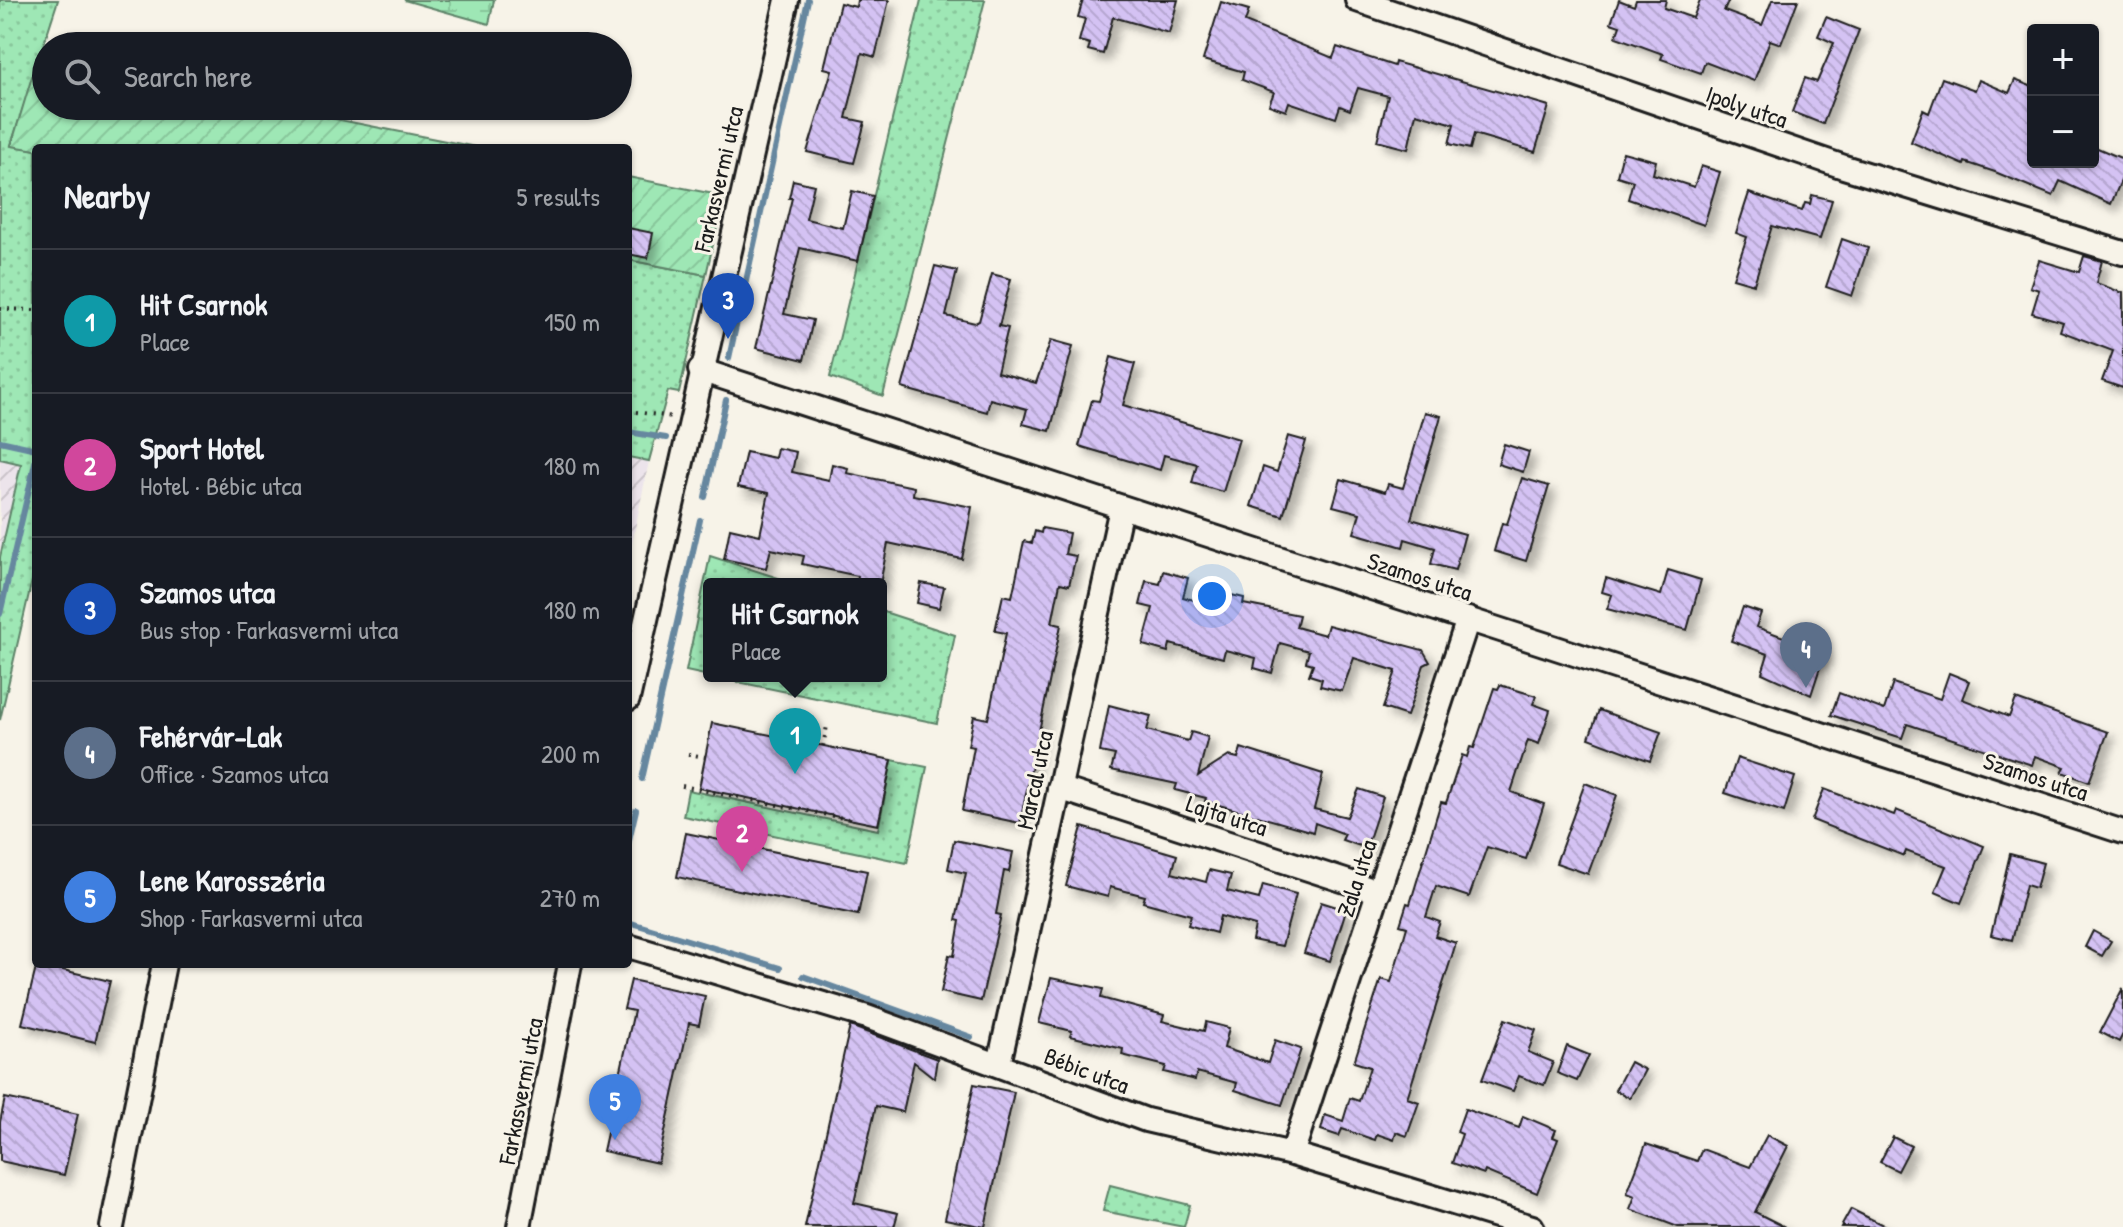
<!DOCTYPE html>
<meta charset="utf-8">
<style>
:root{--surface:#171b24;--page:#20242c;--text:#f1f3f6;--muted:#9ea1a6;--line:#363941;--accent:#d1495b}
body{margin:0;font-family:"Patrick Hand",sans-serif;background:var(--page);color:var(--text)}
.controls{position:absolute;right:24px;top:24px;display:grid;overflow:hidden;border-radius:8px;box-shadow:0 2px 6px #0004}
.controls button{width:72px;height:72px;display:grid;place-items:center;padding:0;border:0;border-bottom:2px solid var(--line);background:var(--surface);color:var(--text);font:40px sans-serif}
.you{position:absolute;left:1212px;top:596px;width:28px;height:28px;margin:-20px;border:6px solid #fff;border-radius:50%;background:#1a73e8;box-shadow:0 0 0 12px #1a73e833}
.badge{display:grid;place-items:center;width:52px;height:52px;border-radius:50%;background:var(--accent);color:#fff;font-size:26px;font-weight:700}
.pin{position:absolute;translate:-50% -66px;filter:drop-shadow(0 2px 4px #0008)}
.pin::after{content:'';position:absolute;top:42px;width:28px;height:24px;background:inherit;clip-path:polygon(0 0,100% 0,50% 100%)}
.popup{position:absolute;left:703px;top:578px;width:184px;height:104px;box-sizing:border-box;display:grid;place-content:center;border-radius:8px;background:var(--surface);filter:drop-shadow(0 2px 6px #0005);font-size:26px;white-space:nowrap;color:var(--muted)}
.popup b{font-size:30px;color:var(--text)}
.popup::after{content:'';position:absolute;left:50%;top:100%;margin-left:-16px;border:16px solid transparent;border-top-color:var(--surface)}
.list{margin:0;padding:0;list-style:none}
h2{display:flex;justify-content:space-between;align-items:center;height:104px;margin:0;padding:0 32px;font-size:34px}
h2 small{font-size:26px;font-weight:400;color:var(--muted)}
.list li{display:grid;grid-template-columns:52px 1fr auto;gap:24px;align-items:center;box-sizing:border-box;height:144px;padding:0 32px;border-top:2px solid var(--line)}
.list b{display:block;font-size:30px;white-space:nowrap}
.list p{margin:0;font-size:26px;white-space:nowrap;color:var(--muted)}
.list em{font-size:26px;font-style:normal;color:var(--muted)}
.icon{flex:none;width:44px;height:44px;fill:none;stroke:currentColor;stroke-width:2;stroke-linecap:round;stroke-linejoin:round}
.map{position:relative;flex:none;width:2123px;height:1227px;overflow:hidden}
.search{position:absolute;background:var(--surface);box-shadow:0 2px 6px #0004;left:32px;top:32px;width:600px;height:88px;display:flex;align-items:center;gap:20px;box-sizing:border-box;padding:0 28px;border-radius:44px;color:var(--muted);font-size:30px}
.panel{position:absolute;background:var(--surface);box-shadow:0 2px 6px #0004;left:32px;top:144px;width:600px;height:824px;border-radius:8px}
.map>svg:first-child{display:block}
</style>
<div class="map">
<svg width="2123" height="1227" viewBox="0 0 2123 1227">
<defs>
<pattern id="industrial-furrows" width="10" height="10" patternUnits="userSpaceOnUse" patternTransform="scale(2)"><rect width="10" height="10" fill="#ece4eb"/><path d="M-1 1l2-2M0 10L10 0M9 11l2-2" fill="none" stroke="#cac3c9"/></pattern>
<pattern id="grass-dots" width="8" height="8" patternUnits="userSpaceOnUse" patternTransform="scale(2)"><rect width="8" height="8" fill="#9ee7b5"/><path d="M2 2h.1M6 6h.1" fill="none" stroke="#88c69b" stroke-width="1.8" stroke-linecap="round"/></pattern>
<pattern id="wetland-marsh" width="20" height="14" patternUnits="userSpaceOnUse" patternTransform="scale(2)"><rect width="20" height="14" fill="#9ee7b5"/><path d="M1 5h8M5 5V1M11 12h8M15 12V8" fill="none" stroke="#88c69b"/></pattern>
<pattern id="garden-furrows" width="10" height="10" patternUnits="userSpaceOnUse" patternTransform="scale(2)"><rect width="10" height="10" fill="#9ee7b5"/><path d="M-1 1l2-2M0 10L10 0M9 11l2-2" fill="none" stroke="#88c69b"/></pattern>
<pattern id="building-back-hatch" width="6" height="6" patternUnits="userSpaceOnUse" patternTransform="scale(2)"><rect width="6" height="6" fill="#d4c2f3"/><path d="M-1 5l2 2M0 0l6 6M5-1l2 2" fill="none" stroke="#b5a6d0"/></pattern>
<filter id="shadow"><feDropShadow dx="7" dy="7" stdDeviation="4" flood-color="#0004"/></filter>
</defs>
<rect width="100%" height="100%" fill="#f7f3e8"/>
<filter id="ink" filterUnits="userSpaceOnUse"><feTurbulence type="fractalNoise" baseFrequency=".0125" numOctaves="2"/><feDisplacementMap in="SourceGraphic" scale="16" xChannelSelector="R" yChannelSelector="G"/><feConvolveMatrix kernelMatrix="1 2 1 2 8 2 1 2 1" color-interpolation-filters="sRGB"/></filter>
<g filter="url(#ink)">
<g fill="url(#industrial-furrows)">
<polygon points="628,457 649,461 628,563"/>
<polygon points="0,459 21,464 0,557"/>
</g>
<g fill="url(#grass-dots)" stroke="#5d8268" stroke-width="2">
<polygon points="0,0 58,0 11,145 36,150 36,563 0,720 0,557 21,464 0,459"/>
<polygon points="921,0 985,0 883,396 830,377"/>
<polygon points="628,260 706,275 679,393 668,391 649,461 628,457"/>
<polygon points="710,556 797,584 709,584 709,676 686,671"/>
<polygon points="881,611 955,635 937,723 709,676 881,676"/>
<polygon points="892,760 927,767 907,863 683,816 688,790 878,830"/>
<polygon points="1110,1185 1190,1205 1184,1227 1103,1211"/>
</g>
<polygon fill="url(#wetland-marsh)" stroke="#5d8268" stroke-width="2" points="404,0 494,0 489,24"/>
<g fill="url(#garden-furrows)" stroke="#5d8268" stroke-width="2">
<polygon points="37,60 46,61 46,106 270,106 481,148 36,150 11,146"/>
<polygon points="628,177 724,196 706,275 628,260"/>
</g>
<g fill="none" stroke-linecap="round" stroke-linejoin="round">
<g stroke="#66879f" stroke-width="6">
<polyline points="729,358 808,0"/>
<polyline points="628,432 666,438"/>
<polyline points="0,441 36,449"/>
<polyline points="705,497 726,400"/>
<polyline points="0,614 36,459"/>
<polyline points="642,779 700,520"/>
<polyline points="628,844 636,810"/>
<polyline points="628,922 780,968"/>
<polyline points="803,976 971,1037"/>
</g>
</g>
<g fill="url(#building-back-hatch)" stroke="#1c1c1c" stroke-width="2" filter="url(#shadow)">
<polygon points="857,0 889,0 875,57 862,53 846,118 865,122 854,163 807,152 832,70 824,68 840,3 856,7"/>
<polygon points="1083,0 1178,0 1169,33 1113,17 1103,54 1088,50 1090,44 1079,41 1085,19 1078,17"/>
<polygon points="1619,0 1634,6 1636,0 1666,0 1664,8 1693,18 1700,0 1729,0 1724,11 1762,25 1772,0 1798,0 1781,44 1770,40 1754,81 1705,62 1701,73 1661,59 1663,54 1616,37 1620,26 1611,23"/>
<polygon points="1221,2 1249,10 1245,22 1333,58 1337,47 1394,66 1395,62 1549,106 1535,152 1474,134 1470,149 1449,144 1454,124 1416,113 1408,149 1377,141 1388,96 1358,88 1350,110 1340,106 1336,118 1289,102 1286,111 1269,105 1274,92 1242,80 1244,72 1203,60"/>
<polygon points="1826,17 1859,30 1823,124 1792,112 1805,78 1817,82 1834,43 1818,36"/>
<polygon points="1942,78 1975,90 1979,80 2009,93 2015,80 2033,87 2033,162 2093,162 2093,146 2123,159 2123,176 2111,204 2060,181 2053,196 1995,172 1965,162 1964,165 1911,142 1923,110 1929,113"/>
<polygon points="1623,152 1656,161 1653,174 1694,187 1701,166 1720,172 1704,225 1628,199 1633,181 1617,176"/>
<polygon points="793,180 814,185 806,219 843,228 852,191 873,196 858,261 800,248 784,314 813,320 804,360 756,348 792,198 789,198"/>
<polygon points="1749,193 1802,211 1805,203 1810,204 1812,195 1832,200 1820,239 1772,226 1754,284 1733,278 1747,237 1736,233"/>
<polygon points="628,228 653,233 648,258 628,254"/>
<polygon points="1842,239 1868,248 1852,296 1826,287"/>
<polygon points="2084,256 2102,261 2096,283 2123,293 2123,388 2102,381 2113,351 2060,331 2063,322 2032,313 2039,290 2030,287 2039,260 2079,272"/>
<polygon points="935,266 957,271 946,316 975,323 979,321 992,274 1011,279 999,326 1008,328 997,372 1036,383 1051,340 1073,346 1050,431 1023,424 1027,409 990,399 987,412 902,388"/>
<polygon points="1111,357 1135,364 1123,405 1239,439 1223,492 1192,483 1197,464 1164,455 1160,470 1079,446 1092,400 1099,401"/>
<polygon points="1425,412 1441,416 1411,519 1465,534 1455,570 1431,564 1435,548 1405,539 1403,547 1354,533 1360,513 1333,506 1341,479 1385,492 1388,484 1403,488"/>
<polygon points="1288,436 1306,441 1283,516 1251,506 1263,467 1277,472"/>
<polygon points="1504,444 1529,452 1523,472 1498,464"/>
<polygon points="777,448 796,452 792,472 829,480 832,464 848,468 847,473 914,487 913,495 972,507 962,559 888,543 880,584 857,584 858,576 802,564 804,556 771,549 766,568 724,559 730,528 760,535 769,493 738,487 746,452 775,458"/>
<polygon points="1522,478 1549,486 1526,561 1494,551 1502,523 1507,524"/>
<polygon points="1042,528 1069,533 1065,554 1076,556 1069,585 1060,583 1052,623 1061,625 1020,823 962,811 974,747 968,746 974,716 988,719 1006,633 995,631 1003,595 1012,597 1024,541 1032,543 1035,531 1041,533"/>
<polygon points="1668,570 1701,580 1687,630 1607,609 1612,595 1602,592 1606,578 1661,595"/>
<polygon points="1163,571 1188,578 1183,597 1219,607 1223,593 1244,598 1243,604 1299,615 1296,627 1325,635 1328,625 1423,650 1430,662 1424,665 1407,716 1383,708 1396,671 1354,658 1342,691 1320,686 1322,679 1309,675 1313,664 1306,662 1309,651 1280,643 1272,673 1254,668 1256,658 1225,650 1223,658 1170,644 1168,652 1143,645 1153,608 1140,605 1146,581 1160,584"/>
<polygon points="921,583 944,587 939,608 917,603"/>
<polygon points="1743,607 1761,613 1756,627 1825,652 1811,695 1762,673 1768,654 1731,641"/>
<polygon points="1949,673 1969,681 1962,699 2009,717 2016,699 2108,732 2089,782 2062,772 2065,767 2035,756 2032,765 1907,724 1902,738 1831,715 1839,693 1884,710 1893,683 1940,699"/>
<polygon points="1500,685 1536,696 1533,704 1550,710 1539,744 1528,740 1511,792 1544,804 1526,859 1487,847 1469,897 1436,886 1426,917 1440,922 1435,936 1456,943 1407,1098 1419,1102 1407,1136 1396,1132 1394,1140 1377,1134 1375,1140 1342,1129 1339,1136 1321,1130 1325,1115 1343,1121 1350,1098 1359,1101 1370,1067 1354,1062 1381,979 1391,982 1407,927 1400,925 1407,903 1410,904 1441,802 1446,803 1462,755 1467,757 1470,747 1474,748 1494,688 1498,689"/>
<polygon points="1109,705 1151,716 1147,730 1188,741 1191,732 1208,737 1198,776 1229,756 1238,758 1241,748 1323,774 1314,809 1347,817 1359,789 1383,797 1366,848 1342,840 1345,834 1315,823 1313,832 1205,801 1206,798 1175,790 1177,784 1111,770 1115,755 1100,752"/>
<polygon points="1599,710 1661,732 1650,761 1589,738"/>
<polygon points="712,723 892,760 878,825 699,788"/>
<polygon points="1737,758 1795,777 1784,812 1725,793"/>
<polygon points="1585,783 1617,795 1588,874 1556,863"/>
<polygon points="1824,789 1894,815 1896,810 1984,846 1961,903 1935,892 1946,866 1906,851 1904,856 1812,820"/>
<polygon points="1082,827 1177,855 1172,873 1206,882 1209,870 1231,875 1227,891 1259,899 1263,885 1296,894 1282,946 1252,940 1255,926 1220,916 1216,933 1188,925 1191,915 1143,902 1145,896 1110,887 1108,897 1066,886"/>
<polygon points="686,833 867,871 858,915 677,877"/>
<polygon points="954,840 1013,852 1009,872 1004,871 996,914 1001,915 981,1001 941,992 949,955 954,956 960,921 956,920 966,873 948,869"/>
<polygon points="2010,854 2043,863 2036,888 2026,885 2012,940 1991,935"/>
<polygon points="1321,902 1346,910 1330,961 1304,953"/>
<polygon points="2093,931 2111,941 2102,956 2085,947"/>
<polygon points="37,964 110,981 95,1042 22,1024"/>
<polygon points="1051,978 1103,989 1101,998 1164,1015 1162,1021 1204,1031 1206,1022 1229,1028 1224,1048 1268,1063 1275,1040 1301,1049 1282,1105 1235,1090 1237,1083 1197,1072 1195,1080 1164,1072 1166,1066 1122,1055 1123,1049 1070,1036 1072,1031 1039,1023"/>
<polygon points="631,980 705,996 699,1025 689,1023 658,1163 603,1151 634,1011 624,1009"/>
<polygon points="2123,988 2123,1034 2119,1042 2100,1032"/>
<polygon points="1505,1019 1536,1030 1528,1052 1553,1062 1544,1085 1519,1076 1513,1091 1482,1080"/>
<polygon points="850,1026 937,1059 934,1078 914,1062 903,1112 876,1106 854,1203 898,1213 894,1227 805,1227"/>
<polygon points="1567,1046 1589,1055 1577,1081 1557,1073"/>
<polygon points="1630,1062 1645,1070 1630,1098 1615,1090"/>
<polygon points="974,1084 1014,1092 985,1227 945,1219"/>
<polygon points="5,1098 78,1114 64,1175 0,1161 0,1122"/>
<polygon points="1465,1109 1519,1128 1523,1116 1556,1130 1553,1137 1558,1139 1537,1193 1485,1171 1484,1174 1452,1163 1462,1134 1457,1132"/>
<polygon points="1767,1135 1788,1146 1755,1212 1785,1227 1678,1227 1630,1209 1635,1196 1627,1193 1646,1144 1697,1161 1702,1149 1750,1167"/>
<polygon points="1893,1137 1911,1146 1898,1171 1880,1162"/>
<polygon points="1851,1209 1887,1227 1841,1227"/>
</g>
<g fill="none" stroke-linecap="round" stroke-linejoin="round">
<g stroke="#1c1c1c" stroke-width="28">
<g id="minor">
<polyline points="1357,0 1844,167 2123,253"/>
<polyline points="700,370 2123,832"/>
<polyline points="628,699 787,0"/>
<polyline points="1059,788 1379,892"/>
<polyline points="628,946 867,1017 1146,1120 1292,1154 1532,1227"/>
<polyline points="999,1064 1121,508"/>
<polyline points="1292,1154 1468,619"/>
<polyline points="112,1227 164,964"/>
<polyline points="519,1227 570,964"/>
</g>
</g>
<g stroke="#1c1c1c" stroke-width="4" stroke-dasharray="2 6" stroke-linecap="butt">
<polyline points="0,309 36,310"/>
<polyline points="628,411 673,417"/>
<polyline points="823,746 827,726"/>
<polyline points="688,754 705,757"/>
<polyline points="682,786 848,819"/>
</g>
<use href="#minor" stroke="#f7f3e8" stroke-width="22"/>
</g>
</g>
<g text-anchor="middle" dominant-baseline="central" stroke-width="6" stroke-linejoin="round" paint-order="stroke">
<g font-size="24" fill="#1c1c1c" stroke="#f7f3e8">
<text transform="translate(1747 106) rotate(19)">Ipoly utca</text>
<text transform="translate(718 179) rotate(-77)">Farkasvermi utca</text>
<text transform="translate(1420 576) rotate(18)">Szamos utca</text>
<text transform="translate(2036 776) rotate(18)">Szamos utca</text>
<text transform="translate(1034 780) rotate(-78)">Marcal utca</text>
<text transform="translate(1227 815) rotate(18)">Lajta utca</text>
<text transform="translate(1356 878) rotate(-72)">Zala utca</text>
<text transform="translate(1087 1070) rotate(21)">Bébic utca</text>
<text transform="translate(520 1091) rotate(-79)">Farkasvermi utca</text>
</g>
</g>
</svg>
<div class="controls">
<button>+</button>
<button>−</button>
</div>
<div class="you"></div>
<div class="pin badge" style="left:795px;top:774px;background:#0f9aa8">1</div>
<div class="popup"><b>Hit Csarnok</b>Place</div>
<div class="pin badge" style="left:742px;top:872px;background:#d1479c">2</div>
<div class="pin badge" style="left:728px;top:339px;background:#1a4fb4">3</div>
<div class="pin badge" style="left:1806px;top:688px;background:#5c6f8a">4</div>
<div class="pin badge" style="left:615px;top:1140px;background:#3f7fe0">5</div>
<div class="search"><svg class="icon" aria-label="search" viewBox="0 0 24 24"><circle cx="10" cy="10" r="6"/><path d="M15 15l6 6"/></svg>Search here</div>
<section class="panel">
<h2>Nearby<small>5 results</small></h2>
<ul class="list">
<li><span class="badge" style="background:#0f9aa8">1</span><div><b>Hit Csarnok</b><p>Place</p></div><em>150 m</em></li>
<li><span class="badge" style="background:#d1479c">2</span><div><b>Sport Hotel</b><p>Hotel · Bébic utca</p></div><em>180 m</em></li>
<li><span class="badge" style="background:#1a4fb4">3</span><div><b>Szamos utca</b><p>Bus stop · Farkasvermi utca</p></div><em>180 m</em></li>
<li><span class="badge" style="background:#5c6f8a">4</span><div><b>Fehérvár-Lak</b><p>Office · Szamos utca</p></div><em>200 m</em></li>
<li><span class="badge" style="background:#3f7fe0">5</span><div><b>Lene Karosszéria</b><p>Shop · Farkasvermi utca</p></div><em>270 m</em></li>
</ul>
</section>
</div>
